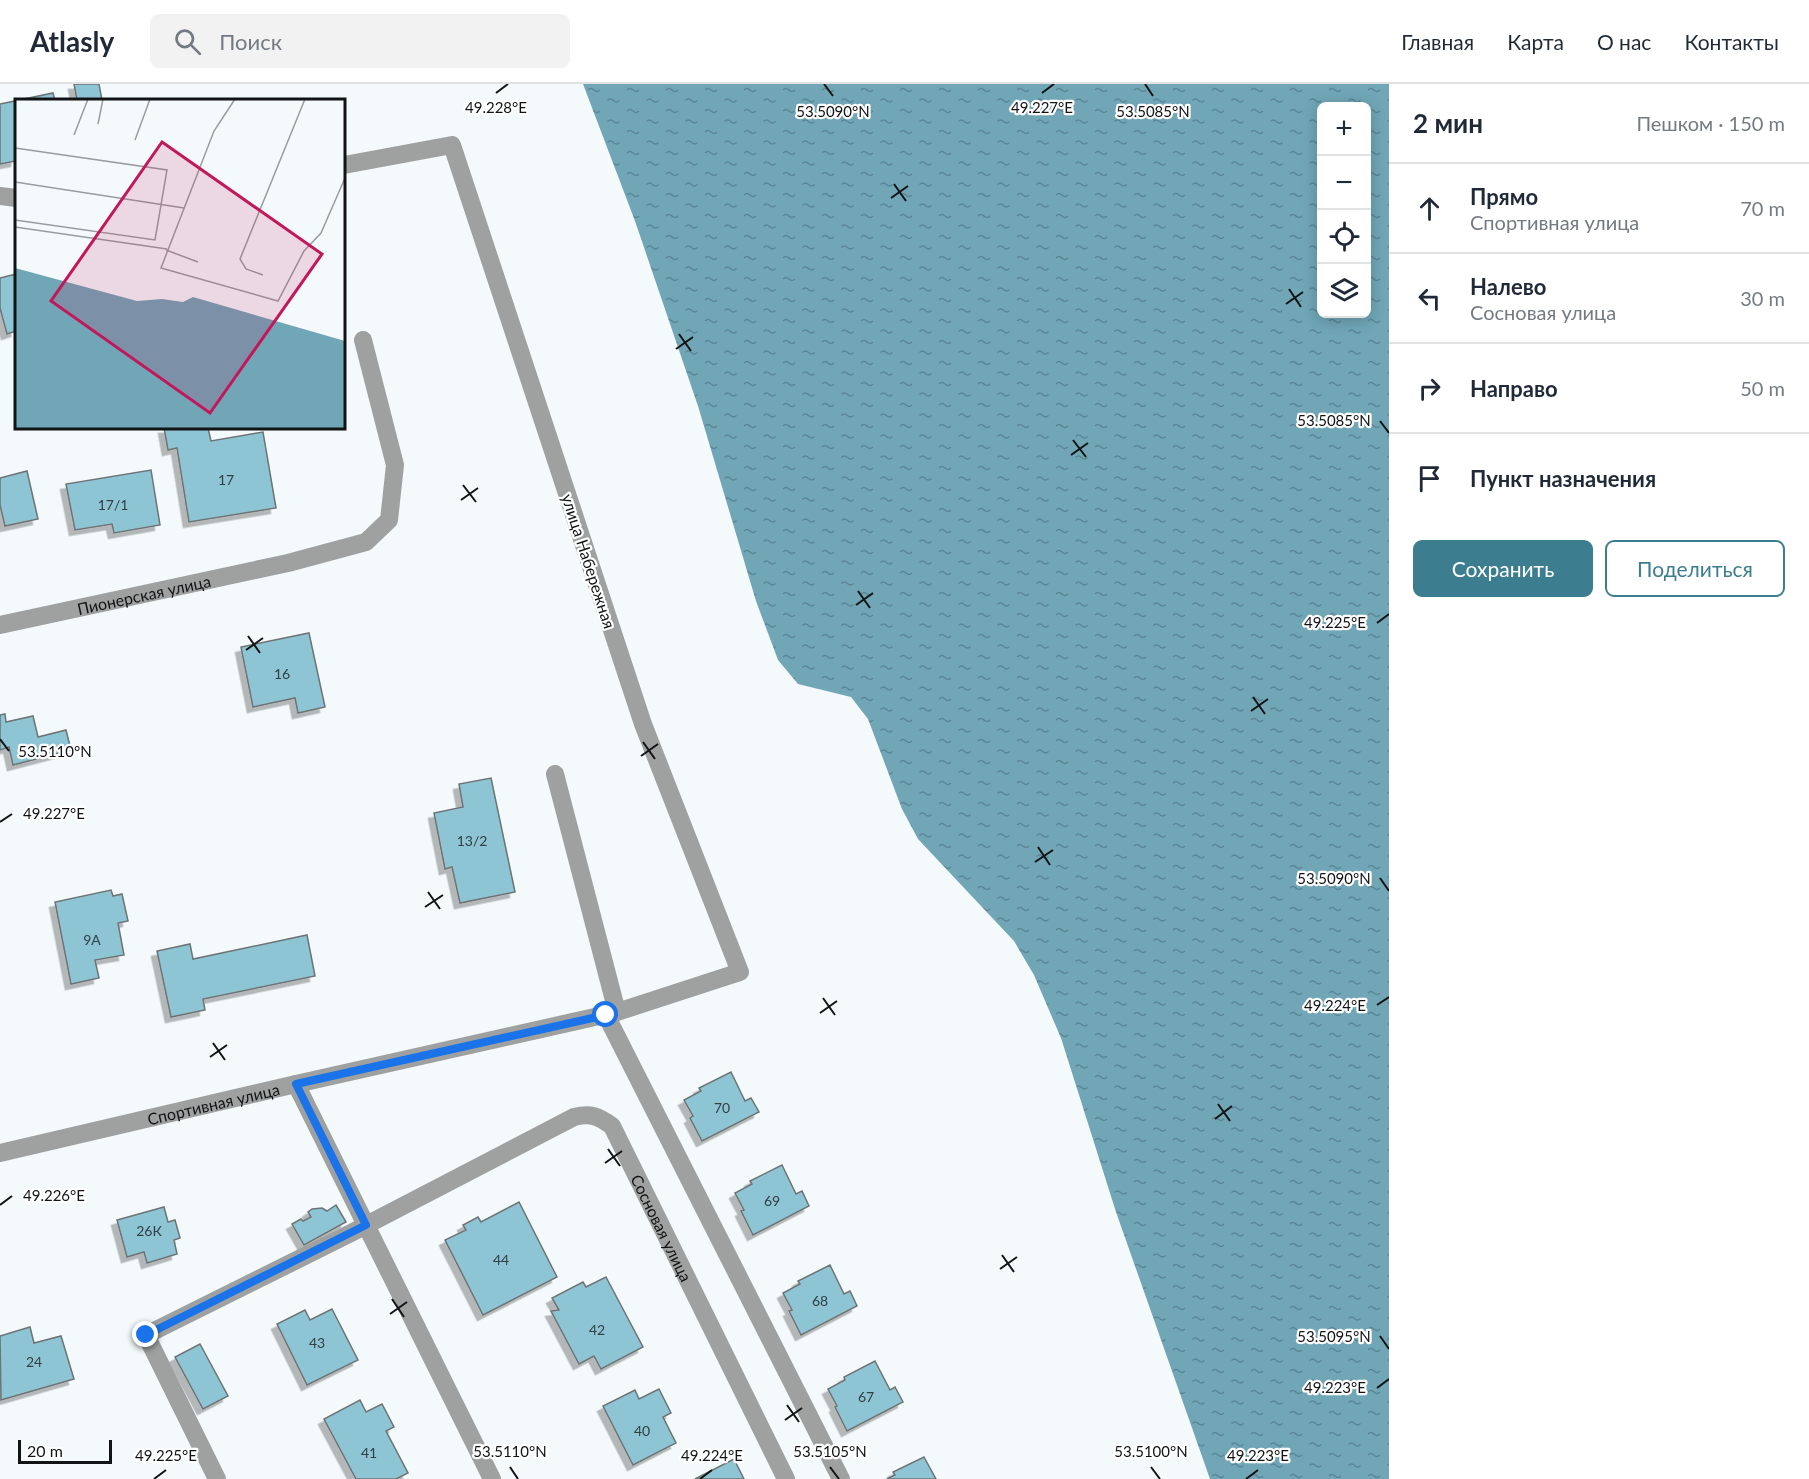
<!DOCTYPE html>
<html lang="ru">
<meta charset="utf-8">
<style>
:root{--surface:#fff;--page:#f2f2f3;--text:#1f2937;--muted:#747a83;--line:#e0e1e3;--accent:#3c7e90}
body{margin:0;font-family:Lato,sans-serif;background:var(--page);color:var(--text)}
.controls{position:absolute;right:18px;top:18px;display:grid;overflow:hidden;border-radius:9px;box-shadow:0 3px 15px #0003}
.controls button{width:54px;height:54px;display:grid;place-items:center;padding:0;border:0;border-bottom:2px solid var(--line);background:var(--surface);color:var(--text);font:30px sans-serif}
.scale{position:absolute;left:18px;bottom:15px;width:94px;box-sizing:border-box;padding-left:6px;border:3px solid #111314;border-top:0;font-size:16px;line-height:21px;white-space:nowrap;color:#111314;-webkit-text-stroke:4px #fff;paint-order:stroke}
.stop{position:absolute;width:18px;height:18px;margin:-14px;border:4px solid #1a73e8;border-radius:50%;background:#fff}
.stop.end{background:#1a73e8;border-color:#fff;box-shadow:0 2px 6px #0008}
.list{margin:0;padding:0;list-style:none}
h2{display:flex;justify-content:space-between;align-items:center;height:78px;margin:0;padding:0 24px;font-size:26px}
h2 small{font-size:20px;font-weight:400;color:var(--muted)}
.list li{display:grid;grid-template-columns:39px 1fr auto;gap:18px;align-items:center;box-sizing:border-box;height:90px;padding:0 24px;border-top:2px solid var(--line)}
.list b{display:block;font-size:22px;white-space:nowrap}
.list p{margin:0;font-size:20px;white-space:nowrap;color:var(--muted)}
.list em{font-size:20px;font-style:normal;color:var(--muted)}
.actions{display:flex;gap:12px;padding:18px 24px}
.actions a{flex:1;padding:14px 0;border:2px solid var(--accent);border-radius:9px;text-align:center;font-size:21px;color:var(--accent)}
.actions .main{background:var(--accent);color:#fff}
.icon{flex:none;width:33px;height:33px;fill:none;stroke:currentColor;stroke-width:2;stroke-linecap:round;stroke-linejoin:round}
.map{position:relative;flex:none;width:1389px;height:1395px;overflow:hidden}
header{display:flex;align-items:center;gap:36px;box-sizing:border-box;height:84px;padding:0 30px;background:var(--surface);border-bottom:2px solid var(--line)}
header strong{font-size:28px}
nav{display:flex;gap:33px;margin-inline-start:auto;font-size:21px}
.search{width:420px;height:54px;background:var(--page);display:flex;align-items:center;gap:15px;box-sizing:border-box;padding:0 21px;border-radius:9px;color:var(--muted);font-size:22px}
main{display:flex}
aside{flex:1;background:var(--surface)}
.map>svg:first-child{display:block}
</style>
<header>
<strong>Atlasly</strong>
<div class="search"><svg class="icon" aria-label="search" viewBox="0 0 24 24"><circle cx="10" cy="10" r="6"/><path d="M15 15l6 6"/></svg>Поиск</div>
<nav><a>Главная</a><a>Карта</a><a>О нас</a><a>Контакты</a></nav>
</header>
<main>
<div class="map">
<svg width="1389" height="1395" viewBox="0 0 1389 1395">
<defs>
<pattern id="water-ripples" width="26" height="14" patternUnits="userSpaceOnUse" patternTransform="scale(1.5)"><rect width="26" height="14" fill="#70a6b6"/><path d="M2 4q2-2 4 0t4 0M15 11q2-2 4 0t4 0" fill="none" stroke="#5b8693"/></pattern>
<filter id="shadow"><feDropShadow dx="-5.5" dy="5.5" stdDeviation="0" flood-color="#0004"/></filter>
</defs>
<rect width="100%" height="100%" fill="#f4f9fb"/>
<path fill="url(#water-ripples)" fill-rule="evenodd" d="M583 0H1389V1395H1210L1116 1128 1061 954 1034 891 1014 857 918 755 902 725 868 635 851 613 798 600 778 576 756 517 698 322 635 137ZM1322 22H1366V230H1322Z"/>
<g fill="#8ec5d5" stroke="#6e7374" stroke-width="1.5" filter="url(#shadow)">
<polygon points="74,0 99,0 102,16 77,16"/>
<polygon points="53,9 55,16 16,16 16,77 0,80 0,20"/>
<polygon points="16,190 16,247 7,250 0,224 0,194"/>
<polygon points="164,344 208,344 211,357 263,348 276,424 189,438 177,364 168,366"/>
<polygon points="151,386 160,441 114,449 112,440 75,446 66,400"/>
<polygon points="27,387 38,435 5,442 0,421 0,394"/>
<polygon points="309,549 325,623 298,629 295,614 253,623 241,563"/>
<polygon points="5,630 6,638 33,632 38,653 66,646 71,666 13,681 9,663 0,666 0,631"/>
<polygon points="491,694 515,808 460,819 452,783 445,785 434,729 463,723 459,700"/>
<polygon points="111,806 113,812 122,810 128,837 118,839 124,871 95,876 99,894 71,900 55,818"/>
<polygon points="307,851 315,892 203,915 205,926 171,933 157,867 190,860 193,875"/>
<polygon points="731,988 745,1017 751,1014 759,1028 702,1057 690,1034 693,1032 684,1016 701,1007 699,1004"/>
<polygon points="782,1081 796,1110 802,1107 809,1122 753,1151 741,1127 744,1126 735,1109 752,1100 750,1097"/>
<polygon points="519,1118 557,1193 483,1231 445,1156 466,1146 463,1141 478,1133 481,1138"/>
<polygon points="336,1121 346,1138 304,1161 292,1140 301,1135 303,1137 311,1133 308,1128 312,1125 322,1124 327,1127"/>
<polygon points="164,1123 168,1138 175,1136 180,1154 174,1156 177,1170 147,1179 144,1168 127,1173 117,1136"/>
<polygon points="830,1181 844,1210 850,1207 857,1222 801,1251 789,1227 792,1226 783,1209 800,1200 798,1197"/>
<polygon points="606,1193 643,1263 601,1285 594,1272 579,1280 551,1227 559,1226 552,1214 583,1198 586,1203"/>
<polygon points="332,1225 358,1276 307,1301 277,1240 305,1226 310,1236"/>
<polygon points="30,1243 34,1259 61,1252 74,1295 1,1316 0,1252"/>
<polygon points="200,1260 228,1312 203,1325 175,1273"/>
<polygon points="875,1277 890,1306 895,1303 903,1318 847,1347 835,1323 837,1322 828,1305 845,1296 844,1293"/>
<polygon points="659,1305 671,1329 663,1333 676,1359 633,1381 603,1322 635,1306 639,1315"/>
<polygon points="360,1316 366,1328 382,1320 394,1343 386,1347 408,1389 396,1395 356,1395 324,1335"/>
<polygon points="924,1373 936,1395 887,1395 895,1391 893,1388"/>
<polygon points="734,1375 744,1395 695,1395"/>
</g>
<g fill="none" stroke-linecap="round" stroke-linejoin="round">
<g stroke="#9fa1a1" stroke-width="18">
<polyline points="0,112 16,114"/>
<path id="s1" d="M0 541 288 479 366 458 389 436 395 381 363 256"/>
<polyline points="555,690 617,928"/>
<polyline points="606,931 841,1395"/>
<polyline points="296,1000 492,1395"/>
<path id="s2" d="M0 1069 296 1000 617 928 740 888 643 640 452 61 344 81"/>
<path id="s3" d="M217 1395 146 1251 351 1149 574 1033C591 1029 598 1032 612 1042L786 1395"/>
</g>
</g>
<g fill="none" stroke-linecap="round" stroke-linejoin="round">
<polyline stroke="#1a73e8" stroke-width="8" points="146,1251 366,1141 296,1000 606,931"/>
</g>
<path fill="none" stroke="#111314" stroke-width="2" d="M824 0 833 12M1145 0 1153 12M496 9 508 0M1042 9 1054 0M894 100 906 117M891 114 908 102M1289 205 1301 223M1286 220 1303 208M679 250 691 267M676 265 693 253M1380 337 1389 349M1073 356 1086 373M1071 371 1088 359M463 401 476 418M461 416 478 404M858 507 870 524M856 521 873 509M1377 539 1389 530M248 552 260 569M246 566 263 554M1253 613 1265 630M1251 627 1268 615M0 655 9 667M643 658 655 675M641 672 658 660M0 738 12 730M1038 763 1050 781M1035 778 1053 766M1380 794 1389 807M428 808 440 825M425 823 443 811M823 914 835 931M1377 921 1389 913M820 929 837 917M213 959 225 976M210 973 227 961M1218 1020 1230 1037M1215 1035 1232 1022M608 1065 620 1082M605 1079 622 1067M0 1121 12 1112M1002 1171 1014 1188M1000 1185 1017 1173M392 1215 404 1233M390 1230 407 1218M1380 1252 1389 1265M1377 1304 1389 1295M787 1321 799 1338M785 1336 802 1324M510 1383 518 1395M830 1383 839 1395M1151 1383 1160 1395M154 1395 166 1386M700 1395 712 1386M1246 1395 1258 1386"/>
<g text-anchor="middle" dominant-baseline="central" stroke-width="4.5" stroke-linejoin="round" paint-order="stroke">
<g font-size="14" fill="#304044">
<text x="226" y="395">17</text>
<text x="113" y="420">17/1</text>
<text x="282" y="589">16</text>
<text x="472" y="756">13/2</text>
<text x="92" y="855">9А</text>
<text x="722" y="1023">70</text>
<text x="772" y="1116">69</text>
<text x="149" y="1146">26К</text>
<text x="501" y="1175">44</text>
<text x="820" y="1216">68</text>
<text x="597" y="1245">42</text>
<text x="317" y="1258">43</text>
<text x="34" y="1277">24</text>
<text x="866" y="1312">67</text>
<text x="642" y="1346">40</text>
<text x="369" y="1368">41</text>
</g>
<g font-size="16" fill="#111314" stroke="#fff">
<text transform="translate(589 477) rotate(72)">улица Набережная</text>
<text stroke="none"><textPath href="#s1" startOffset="147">Пионерская улица</textPath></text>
<text stroke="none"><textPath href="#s2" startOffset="219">Спортивная улица</textPath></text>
<text stroke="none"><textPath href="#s3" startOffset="795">Сосновая улица</textPath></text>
</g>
</g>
<g transform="translate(15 15)">
<rect width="330" height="330" fill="#f4f9fb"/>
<path d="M0 169 122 202 147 200 168 203 178 198 330 242V330H0Z" fill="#70a6b6"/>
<path fill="none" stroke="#999d9f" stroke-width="1.5" d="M220 0 199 32 146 169 263 202 289 152 306 134 330 79M83 25 88 0M59 36 73 0M120 41 135 0M0 49 152 71 140 141 0 121M0 83 169 109M0 128 152 150M151 151 183 163M248 176 231 170 225 160 290 0"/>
<path fill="#c2185b" fill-opacity="0.15" stroke="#c2185b" stroke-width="3" d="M147 43 307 155 195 314 36 202Z"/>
<rect width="330" height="330" fill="none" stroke="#111314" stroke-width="3"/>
</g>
<g font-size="15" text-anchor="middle" fill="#111314" stroke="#fff" stroke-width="4.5" stroke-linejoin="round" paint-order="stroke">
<text x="496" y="29">49.228°E</text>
<text x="1042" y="29">49.227°E</text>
<text x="833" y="33">53.5090°N</text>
<text x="1153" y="33">53.5085°N</text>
<text x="1334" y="342">53.5085°N</text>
<text x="1335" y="544">49.225°E</text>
<text x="55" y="673">53.5110°N</text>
<text x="54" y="735">49.227°E</text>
<text x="1334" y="800">53.5090°N</text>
<text x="1335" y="927">49.224°E</text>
<text x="54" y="1117">49.226°E</text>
<text x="1334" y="1258">53.5095°N</text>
<text x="1335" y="1309">49.223°E</text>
<text x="510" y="1373">53.5110°N</text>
<text x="830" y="1373">53.5105°N</text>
<text x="1151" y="1373">53.5100°N</text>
<text x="166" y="1377">49.225°E</text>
<text x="712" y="1377">49.224°E</text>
<text x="1258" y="1377">49.223°E</text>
</g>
</svg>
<div class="controls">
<button>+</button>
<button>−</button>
<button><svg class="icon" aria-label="locate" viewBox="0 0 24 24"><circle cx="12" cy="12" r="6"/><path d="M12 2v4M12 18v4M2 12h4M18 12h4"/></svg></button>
<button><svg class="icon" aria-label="layers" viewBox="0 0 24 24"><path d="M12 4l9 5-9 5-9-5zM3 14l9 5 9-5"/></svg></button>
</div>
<div class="scale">20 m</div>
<div class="stop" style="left:606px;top:931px"></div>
<div class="stop end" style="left:146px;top:1251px"></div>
</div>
<aside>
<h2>2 мин<small>Пешком · 150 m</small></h2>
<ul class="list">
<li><svg class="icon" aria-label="ahead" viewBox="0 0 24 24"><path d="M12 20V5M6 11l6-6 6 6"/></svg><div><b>Прямо</b><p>Спортивная улица</p></div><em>70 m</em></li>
<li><svg class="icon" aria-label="left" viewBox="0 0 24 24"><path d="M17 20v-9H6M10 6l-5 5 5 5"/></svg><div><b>Налево</b><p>Сосновая улица</p></div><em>30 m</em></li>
<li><svg class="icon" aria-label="right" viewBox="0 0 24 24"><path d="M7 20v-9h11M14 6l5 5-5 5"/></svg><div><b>Направо</b></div><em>50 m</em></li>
<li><svg class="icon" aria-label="arrive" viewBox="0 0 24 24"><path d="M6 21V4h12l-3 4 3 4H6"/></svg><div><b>Пункт назначения</b></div></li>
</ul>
<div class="actions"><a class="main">Сохранить</a><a>Поделиться</a></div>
</aside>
</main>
